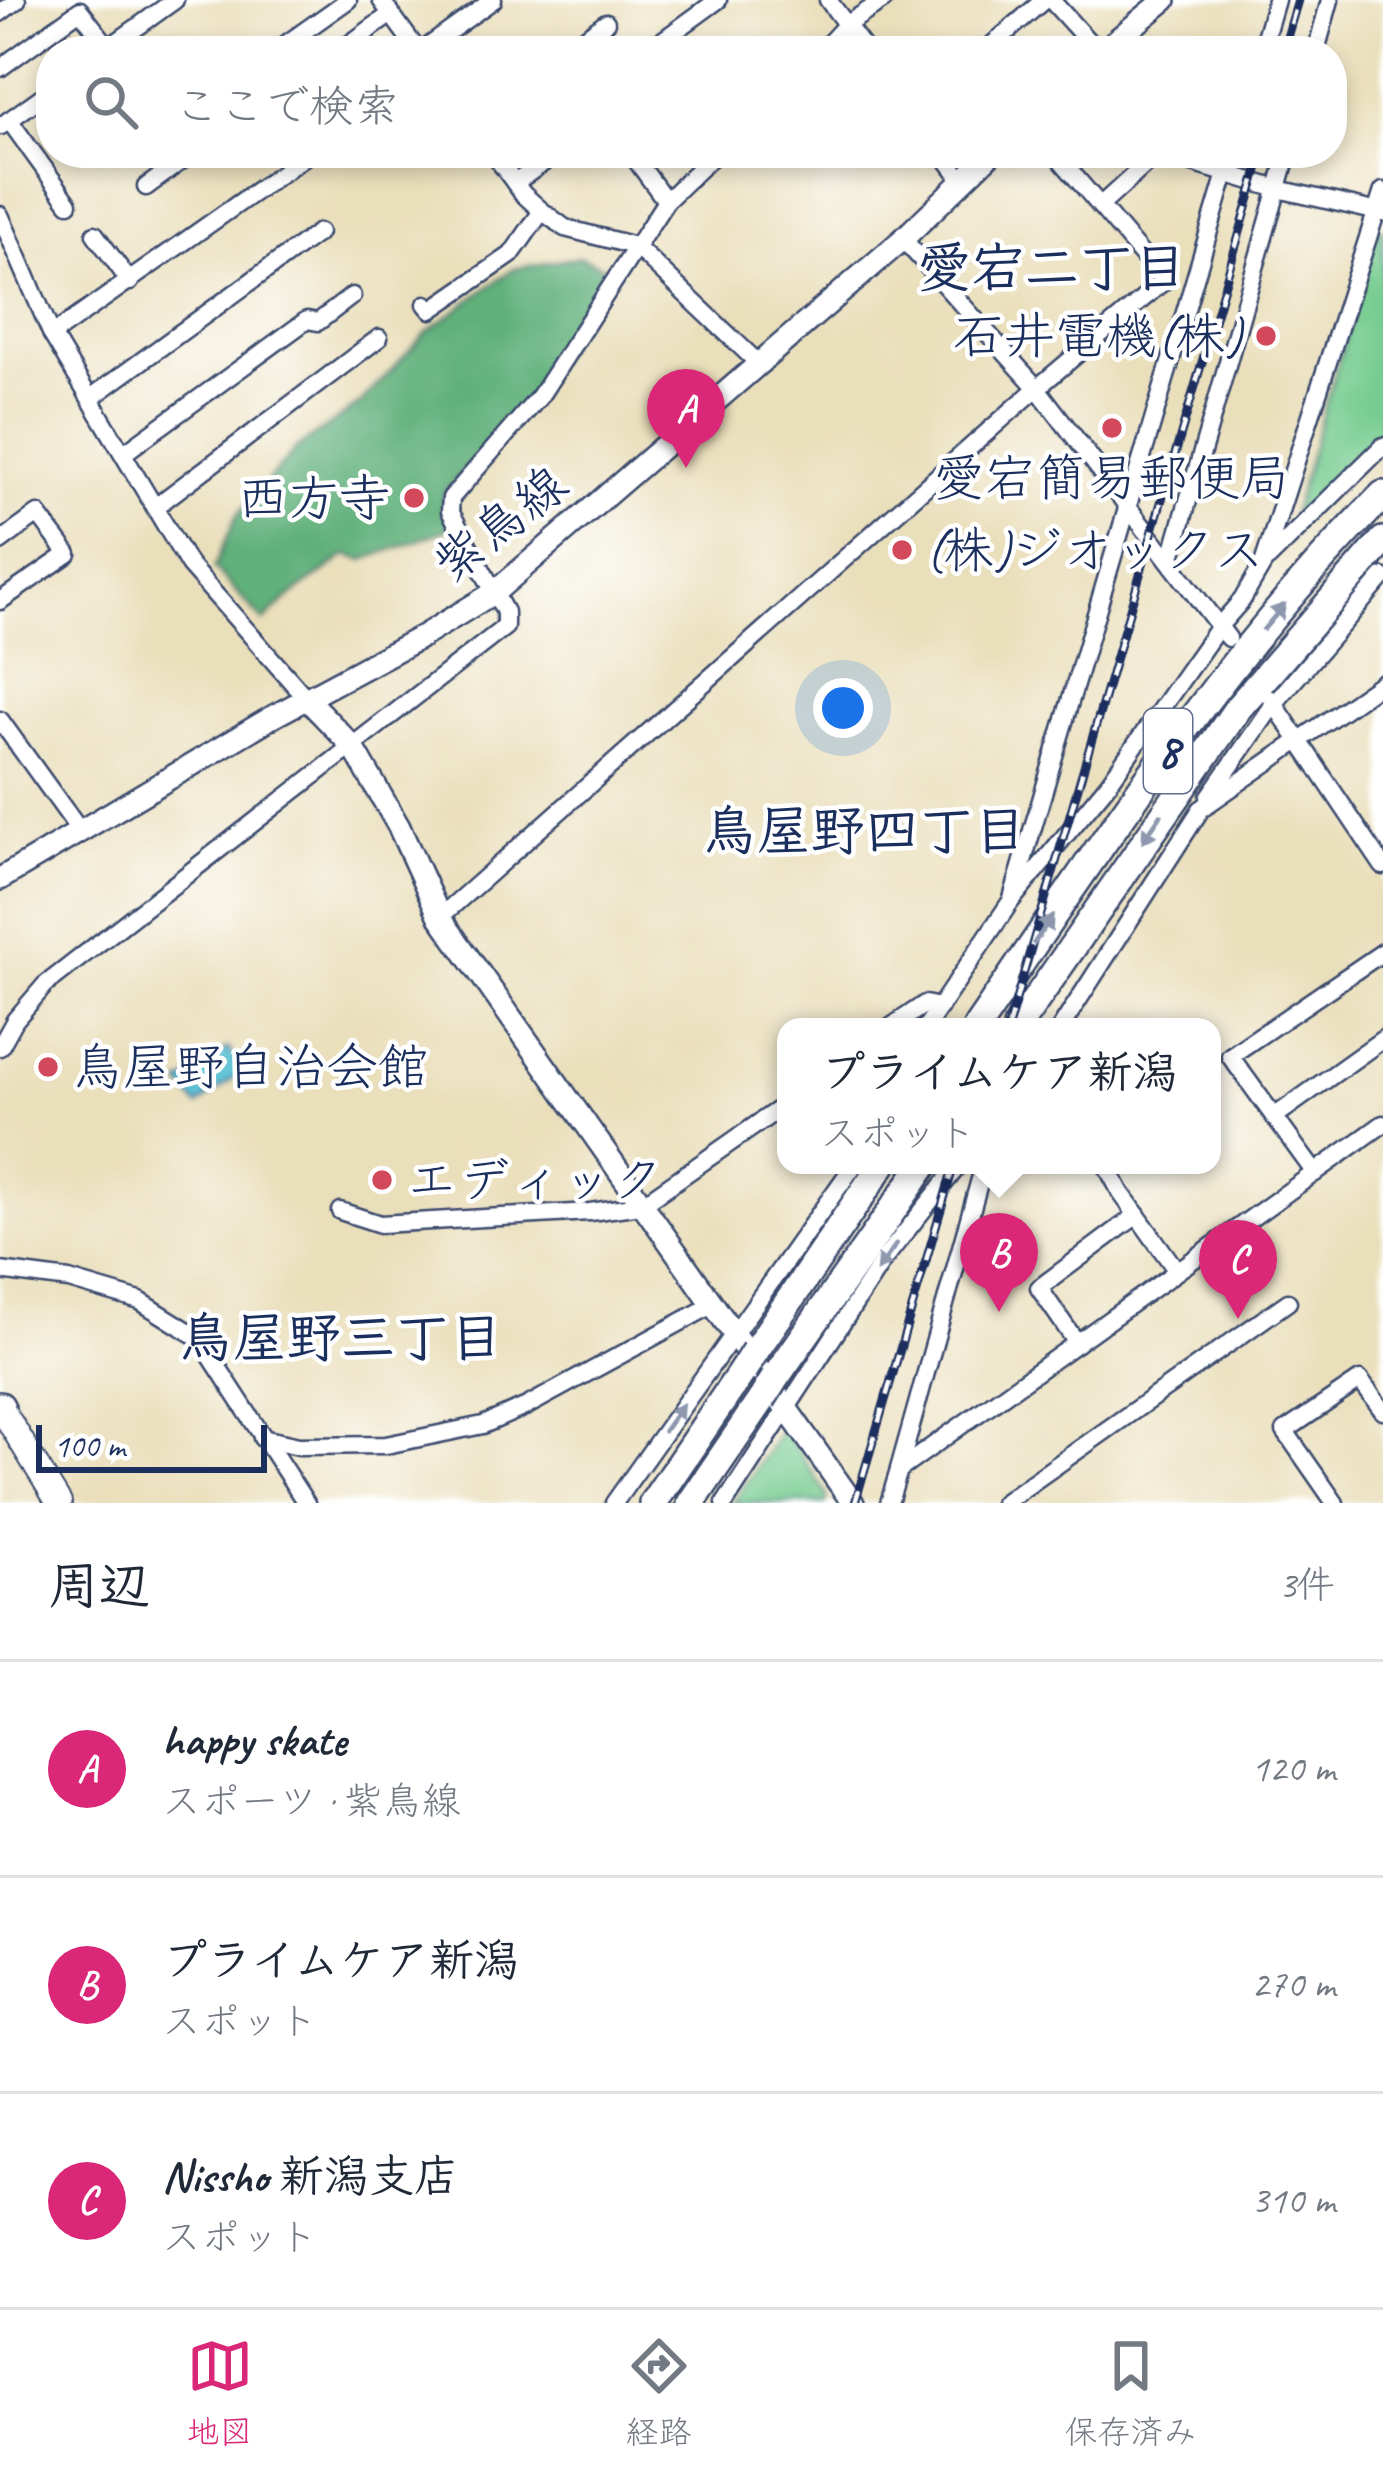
<!DOCTYPE html>
<html lang="ja">
<meta charset="utf-8">
<style>
:root{--surface:#fff;--page:#f2f2f3;--text:#1f2937;--muted:#747a83;--line:#e0e1e3;--accent:#db2777}
body{margin:0;font-family:Caveat,"Klee One",sans-serif;background:var(--page);color:var(--text)}
.scale{position:absolute;left:36px;bottom:30px;width:231px;box-sizing:border-box;padding-left:12px;border:6px solid #1b2f5e;border-top:0;font-size:33px;line-height:42px;white-space:nowrap;color:#1b2f5e;-webkit-text-stroke:9px #fff;paint-order:stroke}
.you{position:absolute;left:843px;top:708px;width:42px;height:42px;margin:-30px;border:9px solid #fff;border-radius:50%;background:#1a73e8;box-shadow:0 0 0 18px #1a73e833}
.badge{display:grid;place-items:center;width:78px;height:78px;border-radius:50%;background:var(--accent);color:#fff;font-size:39px;font-weight:700}
.pin{position:absolute;translate:-50% -99px;filter:drop-shadow(0 3px 6px #0008)}
.pin::after{content:'';position:absolute;top:63px;width:42px;height:36px;background:inherit;clip-path:polygon(0 0,100% 0,50% 100%)}
.popup{position:absolute;left:777px;top:1018px;width:444px;height:156px;box-sizing:border-box;display:grid;place-content:center;border-radius:24px;background:var(--surface);filter:drop-shadow(0 3px 9px #0005);font-size:39px;white-space:nowrap;color:var(--muted)}
.popup b{font-size:45px;color:var(--text)}
.popup::after{content:'';position:absolute;left:50%;top:100%;margin-left:-24px;border:24px solid transparent;border-top-color:var(--surface)}
.list{margin:0;padding:0;list-style:none}
h2{display:flex;justify-content:space-between;align-items:center;height:156px;margin:0;padding:0 48px;font-size:51px}
h2 small{font-size:39px;font-weight:400;color:var(--muted)}
.list li{display:grid;grid-template-columns:78px 1fr auto;gap:36px;align-items:center;box-sizing:border-box;height:216px;padding:0 48px;border-top:3px solid var(--line)}
.list b{display:block;font-size:45px;white-space:nowrap}
.list p{margin:0;font-size:39px;white-space:nowrap;color:var(--muted)}
.list em{font-size:39px;font-style:normal;color:var(--muted)}
.icon{flex:none;width:66px;height:66px;fill:none;stroke:currentColor;stroke-width:2;stroke-linecap:round;stroke-linejoin:round}
.map{position:relative;flex:none;width:1383px;height:1503px;overflow:hidden}
.search{position:absolute;background:var(--surface);box-shadow:0 6px 18px #0003;left:36px;right:36px;top:36px;height:132px;display:flex;align-items:center;gap:30px;box-sizing:border-box;padding:0 42px;border-radius:48px;color:var(--muted);font-size:45px}
.sheet{height:804px;background:var(--surface)}
nav{display:flex;justify-content:space-around;align-items:center;box-sizing:border-box;height:168px;border-top:3px solid var(--line);background:var(--surface);font-size:33px;color:var(--muted)}
nav a{display:grid;justify-items:center;gap:6px}
nav .on{color:var(--accent)}
.map>svg:first-child{display:block}
</style>
<div class="map">
<svg width="1383" height="1503" viewBox="0 0 1383 1503">
<rect width="100%" height="100%" fill="#fff"/>
<filter id="ink" filterUnits="userSpaceOnUse"><feTurbulence type="fractalNoise" baseFrequency=".00833" numOctaves="2"/><feDisplacementMap in="SourceGraphic" scale="24" xChannelSelector="R" yChannelSelector="G"/><feConvolveMatrix kernelMatrix="1 2 1 2 8 2 1 2 1" color-interpolation-filters="sRGB"/></filter>
<filter id="wash" filterUnits="userSpaceOnUse"><feTurbulence type="fractalNoise" baseFrequency=".004" numOctaves="4" result="noise"/><feDisplacementMap in="SourceGraphic" scale="48" xChannelSelector="R" yChannelSelector="G"/><feGaussianBlur stdDeviation="2.7" result="paint"/><feColorMatrix in="noise" values="0 0 0 0 0 0 0 0 0 0 0 0 0 0 0 0 0 1.4 0 .05"/><feComposite in="paint" operator="in"/></filter>
<g filter="url(#wash)">
<rect width="100%" height="100%" fill="#eadfbb"/>
<g fill="#77cc90" stroke="#497e77" stroke-width="3">
<polygon points="1378,230 1383,230 1383,441 1298,519 1292,515"/>
<polygon points="783,1427 827,1495 826,1503 733,1503"/>
</g>
<path fill="#61b07a" stroke="#3e706c" stroke-width="3" d="M580 257 604 267 564 348 517 414 444 492 442 510 451 528 364 560 346 555C319 578 286 595 264 622L214 568 236 517 296 449 360 404 427 332 513 269Z"/>
<polygon fill="#56bfd3" stroke="#387798" stroke-width="3" points="228,1048 244,1070 198,1106 181,1084"/>
</g>
<g filter="url(#ink)">
<g fill="none" stroke-linecap="round" stroke-linejoin="round">
<g stroke="#3a496c" stroke-width="21">
<g id="minor">
<polyline points="381,0 418,51"/>
<polyline points="828,0 866,51"/>
<polyline points="1051,0 1097,51"/>
<polyline points="0,13 17,0"/>
<polyline points="659,43 718,0"/>
<polyline points="279,49 348,0"/>
<polyline points="104,51 175,0"/>
<polyline points="340,51 391,14"/>
<polyline points="422,51 493,0"/>
<polyline points="567,51 606,22"/>
<polyline points="822,51 846,25 884,0"/>
<polyline points="985,51 1044,0"/>
<polyline points="1261,51 1276,0"/>
<polyline points="1316,51 1330,0"/>
<polyline points="0,68 80,10 109,48"/>
<polyline points="9,120 69,203"/>
<polyline points="1,126 51,90"/>
<polyline points="493,153 523,194 542,211 565,228 635,246 758,363"/>
<polyline points="631,153 666,201"/>
<polyline points="942,153 962,180"/>
<polyline points="1159,153 1278,189 1383,213"/>
<polyline points="515,183 557,153"/>
<polyline points="146,187 192,153"/>
<polyline points="1100,206 1158,153"/>
<polyline points="0,215 52,335 189,565 306,698"/>
<polyline points="95,234 130,282"/>
<polyline points="903,239 1037,388 1228,638"/>
<polyline points="426,304 431,310 511,255 542,211"/>
<polyline points="52,335 310,153"/>
<polyline points="92,397 319,232"/>
<polyline points="124,453 307,320 318,322 352,296"/>
<polyline points="155,507 379,338"/>
<polyline points="0,542 38,514 68,554 0,601"/>
<polyline points="1268,559 1383,446"/>
<polyline points="1171,560 1288,153"/>
<polyline points="1271,699 1383,866"/>
<polyline points="0,720 80,831"/>
<polyline points="1209,797 1274,704 1383,577"/>
<polyline points="1013,895 1232,153"/>
<polyline points="440,917 1037,388 1164,281 1055,153"/>
<polyline points="891,1027 925,1004 940,1007"/>
<polyline points="926,1027 1011,901 1108,784 1220,625 1242,600 1263,564 1383,191"/>
<polyline points="1061,1027 1201,809 1383,682"/>
<polyline points="0,1047 15,1020 45,985 505,627 505,612 450,511 451,498 540,396 666,201 716,153"/>
<polyline points="1274,1117 1383,1039"/>
<polyline points="1106,1165 1121,1193 1177,1271"/>
<polyline points="1315,1173 1230,1056 1383,952"/>
<polyline points="340,1211 380,1224 590,1212 641,1205 786,1104"/>
<polyline points="0,1271 69,1280 140,1301 199,1338 306,1503"/>
<polyline points="1077,1343 1039,1288 1137,1215"/>
<polyline points="262,1438 299,1446 386,1445 483,1425 527,1406 712,1305"/>
<polyline points="899,1469 984,1165"/>
<polyline points="614,1503 854,1165"/>
<polyline points="725,1503 884,1259 959,1165"/>
<polyline points="889,1503 899,1470 1383,1124"/>
<polyline points="1003,1503 1288,1302"/>
<polyline points="1335,1503 1285,1431 1360,1380 1383,1411"/>
</g>
</g>
<g stroke="#3a496c" stroke-width="26">
<g id="tertiary">
<polyline points="1103,51 1165,0"/>
<polyline points="306,698 353,747 399,827 440,917 853,1503"/>
<polyline points="0,879 274,716 423,636 495,592 903,239 992,153"/>
</g>
</g>
<g stroke="#3a496c" stroke-width="28">
<polyline id="primary" points="1,1408 59,1503"/>
</g>
<g stroke="#3a496c" stroke-width="32">
<g id="trunk">
<path d="M977 1027C1103 843 1225 654 1383 495"/>
<polyline points="1017,1027 1238,708 1383,541"/>
<polyline points="755,1351 882,1165"/>
<polyline points="775,1378 924,1165"/>
<polyline points="0,1406 1,1408"/>
<polyline points="653,1503 743,1370"/>
<polyline points="691,1503 762,1399"/>
</g>
</g>
<use href="#minor" stroke="#fff" stroke-width="16"/>
<use href="#tertiary" stroke="#fff" stroke-width="21"/>
<use href="#primary" stroke="#fff" stroke-width="24"/>
<use href="#trunk" stroke="#fff" stroke-width="27"/>
<g stroke="#1b2f5e" stroke-width="9">
<g id="rail">
<polyline points="1283,51 1298,0"/>
<polyline points="1008,1027 1263,153"/>
<polyline points="855,1503 954,1165"/>
</g>
</g>
<use href="#rail" stroke="#fff" stroke-width="4.5" stroke-dasharray="14" stroke-linecap="butt"/>
<g stroke="#3a496c" stroke-width="32" stroke-linecap="butt">
<g id="trunk-bridge">
<polyline points="743,1370 755,1351"/>
<polyline points="762,1399 775,1378"/>
</g>
</g>
<use href="#trunk-bridge" stroke="#fff" stroke-width="27"/>
</g>
<defs><path id="oneway-solid" d="M-6-.8H1V-3.2L6.5 0L1 3.2V.8H-6Z" transform="scale(3)"/></defs>
<g fill="#8d97ae">
<use href="#oneway-solid" transform="translate(1274 617) rotate(-50)"/>
<use href="#oneway-solid" transform="translate(1152 828) rotate(124)"/>
<use href="#oneway-solid" transform="translate(1043 930) rotate(-56)"/>
<use href="#oneway-solid" transform="translate(887 1257) rotate(126)"/>
<use href="#oneway-solid" transform="translate(673 1418) rotate(-55)"/>
</g>
</g>
<g fill="#d1495b" stroke="#fff" stroke-width="4.5">
<circle cx="1266" cy="336" r="12"/>
<circle cx="1112" cy="428" r="12"/>
<circle cx="414" cy="498" r="12"/>
<circle cx="902" cy="550" r="12"/>
<circle cx="48" cy="1067" r="12"/>
<circle cx="382" cy="1180" r="12"/>
</g>
<g text-anchor="middle" dominant-baseline="central" stroke-width="9" stroke-linejoin="round" paint-order="stroke">
<rect fill="#fff" stroke="#5f6d8e" stroke-width="3" x="1144" y="709" width="48" height="84" rx="9"/>
<g font-size="48" font-weight="bold" fill="#1b2f5e">
<text x="1168" y="751">8</text>
</g>
<g font-size="51" fill="#1b2f5e" stroke="#fff" text-anchor="start">
<text x="1242" y="336" text-anchor="end">石井電機(株)</text>
<text x="1112" y="478" text-anchor="middle">愛宕簡易郵便局</text>
<text x="390" y="498" text-anchor="end">西方寺</text>
<text x="926" y="550">(株)ジオックス</text>
<text x="72" y="1067">鳥屋野自治会館</text>
<text x="406" y="1180">エディック</text>
</g>
<g font-size="51" fill="#1b2f5e" stroke="#fff">
<text transform="translate(500 524) rotate(-38)">紫鳥線</text>
</g>
<g font-size="54" font-weight="bold" fill="#1b2f5e" stroke="#fff">
<text x="1052" y="268">愛宕二丁目</text>
<text x="865" y="831">鳥屋野四丁目</text>
<text x="341" y="1338">鳥屋野三丁目</text>
</g>
</g>
</svg>
<div class="scale">100 m</div>
<div class="you"></div>
<div class="pin badge" style="left:686px;top:468px">A</div>
<div class="pin badge" style="left:999px;top:1312px">B</div>
<div class="popup"><b>プライムケア新潟</b>スポット</div>
<div class="pin badge" style="left:1238px;top:1319px">C</div>
<div class="search"><svg class="icon" aria-label="search" viewBox="0 0 24 24"><circle cx="10" cy="10" r="6"/><path d="M15 15l6 6"/></svg>ここで検索</div>
</div>
<section class="sheet">
<h2>周辺<small>3件</small></h2>
<ul class="list">
<li><span class="badge">A</span><div><b>happy skate</b><p>スポーツ · 紫鳥線</p></div><em>120 m</em></li>
<li><span class="badge">B</span><div><b>プライムケア新潟</b><p>スポット</p></div><em>270 m</em></li>
<li><span class="badge">C</span><div><b>Nissho 新潟支店</b><p>スポット</p></div><em>310 m</em></li>
</ul>
</section>
<nav>
<a class="on"><svg class="icon" aria-label="map" viewBox="0 0 24 24"><path d="M3 6l6-2 6 2 6-2v14l-6 2-6-2-6 2zM9 4v14M15 6v14"/></svg>地図</a>
<a><svg class="icon" aria-label="directions" viewBox="0 0 24 24"><path d="M12 3l9 9-9 9-9-9zM9 14v-3h6M13 9l2 2-2 2"/></svg>経路</a>
<a><svg class="icon" aria-label="saved" viewBox="0 0 24 24"><path d="M7 4h10v16l-5-4-5 4z"/></svg>保存済み</a>
</nav>
